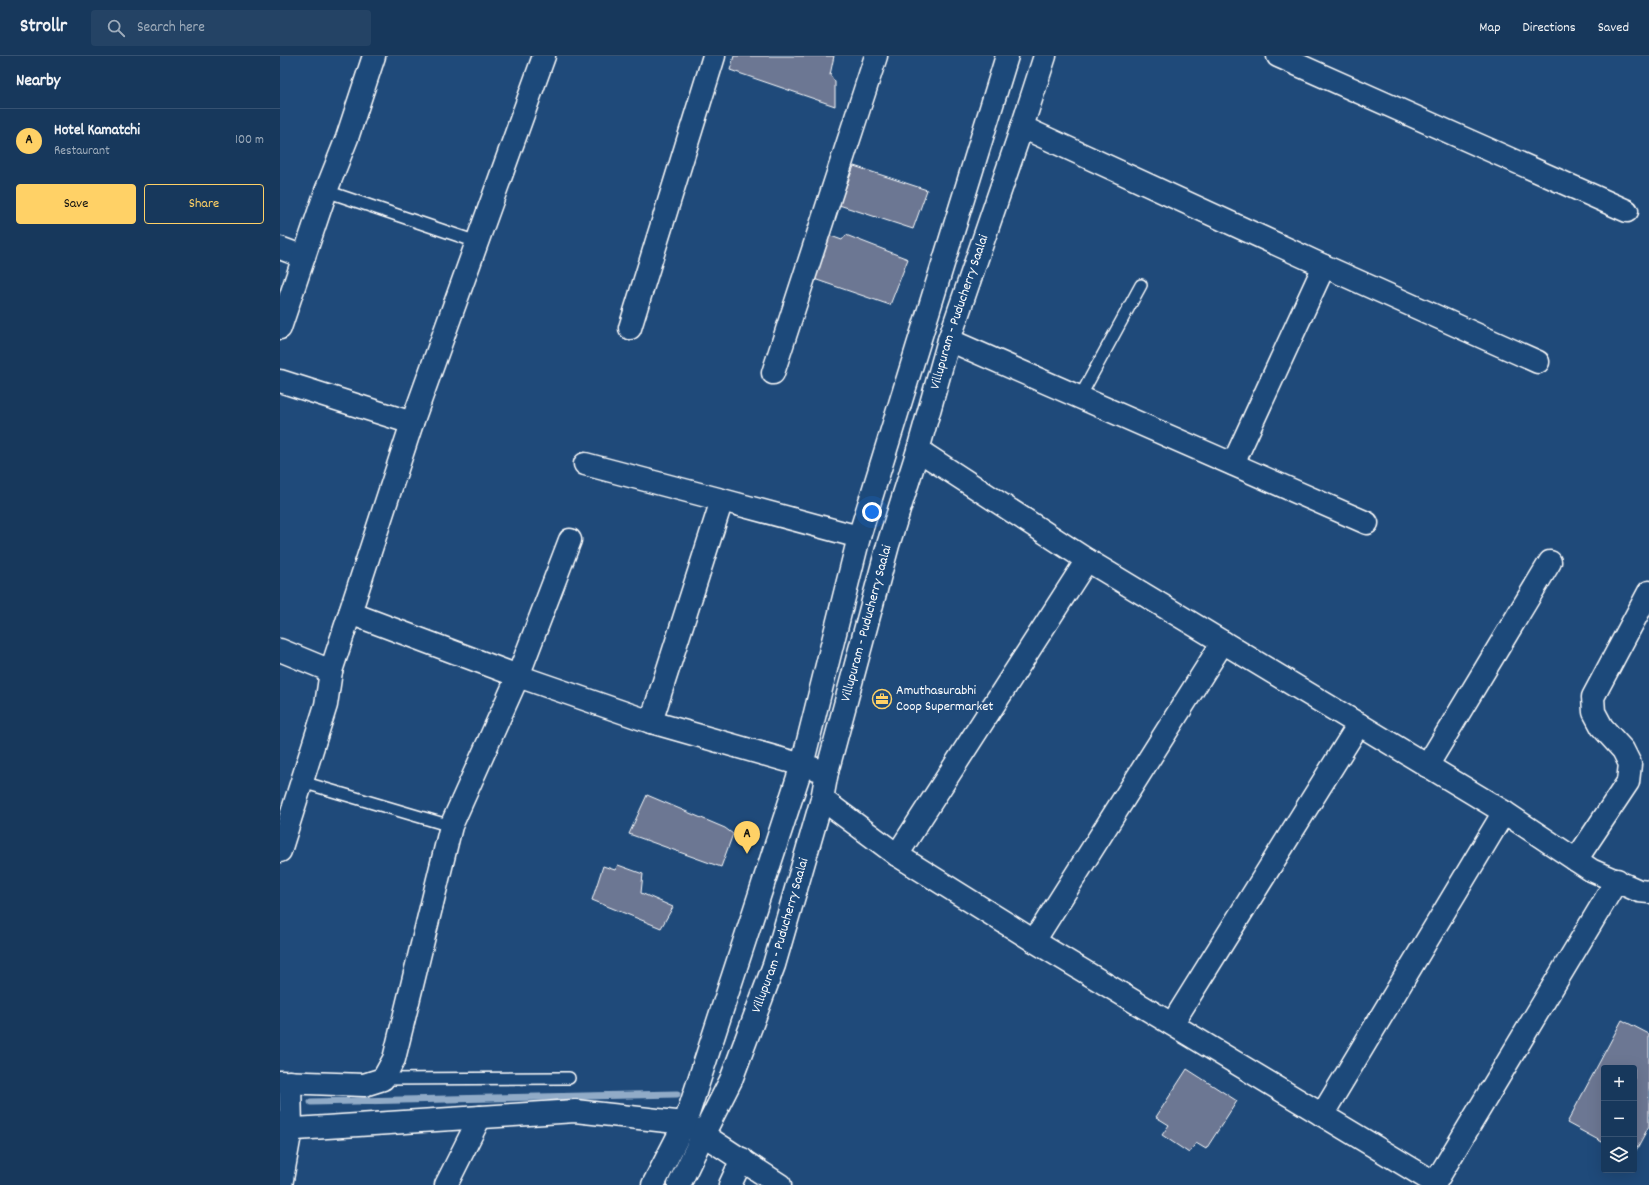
<!DOCTYPE html>
<meta charset="utf-8">
<style>
:root{--surface:#17385c;--page:#244365;--text:#f1f3f6;--muted:#9eacbb;--line:#365272;--accent:#ffd166}
body{margin:0;font-family:Dekko,sans-serif;background:var(--page);color:var(--text)}
.controls{position:absolute;right:12px;bottom:12px;display:grid;overflow:hidden;border-radius:4px;box-shadow:0 4px 16px #0002}
.controls button{width:36px;height:36px;display:grid;place-items:center;padding:0;border:0;border-bottom:1px solid var(--line);background:var(--surface);color:var(--text);font:20px sans-serif}
.you{position:absolute;left:592px;top:456px;width:14px;height:14px;margin:-10px;border:3px solid #fff;border-radius:50%;background:#1a73e8;box-shadow:0 0 0 6px #1a73e833}
.badge{display:grid;place-items:center;width:26px;height:26px;border-radius:50%;background:var(--accent);color:#111;font-size:13px;font-weight:700}
.pin{position:absolute;translate:-50% -33px;filter:drop-shadow(0 1px 2px #0008)}
.pin::after{content:'';position:absolute;top:21px;width:14px;height:12px;background:inherit;clip-path:polygon(0 0,100% 0,50% 100%)}
.list{margin:0;padding:0;list-style:none}
h2{display:flex;justify-content:space-between;align-items:center;height:52px;margin:0;padding:0 16px;font-size:17px}
h2 small{font-size:13px;font-weight:400;color:var(--muted)}
.list li{display:grid;grid-template-columns:26px 1fr auto;gap:12px;align-items:center;box-sizing:border-box;height:64px;padding:0 16px;border-top:1px solid var(--line)}
.list b{display:block;font-size:15px;white-space:nowrap}
.list p{margin:0;font-size:13px;white-space:nowrap;color:var(--muted)}
.list em{font-size:13px;font-style:normal;color:var(--muted)}
.actions{display:flex;gap:8px;padding:12px 16px}
.actions a{flex:1;padding:9px 0;border:1px solid var(--accent);border-radius:4px;text-align:center;font-size:14px;color:var(--accent)}
.actions .main{background:var(--accent);color:#111}
.icon{flex:none;width:22px;height:22px;fill:none;stroke:currentColor;stroke-width:2;stroke-linecap:round;stroke-linejoin:round}
.map{position:relative;flex:none;width:1369px;height:1129px;overflow:hidden}
header{display:flex;align-items:center;gap:24px;box-sizing:border-box;height:56px;padding:0 20px;background:var(--surface);border-bottom:1px solid var(--line)}
header strong{font-size:19px}
nav{display:flex;gap:22px;margin-inline-start:auto;font-size:14px}
.search{width:280px;height:36px;background:var(--page);display:flex;align-items:center;gap:10px;box-sizing:border-box;padding:0 14px;border-radius:4px;color:var(--muted);font-size:15px}
main{display:flex}
aside{flex:1;background:var(--surface)}
.map>svg:first-child{display:block}
</style>
<header>
<strong>Strollr</strong>
<div class="search"><svg class="icon" aria-label="search" viewBox="0 0 24 24"><circle cx="10" cy="10" r="6"/><path d="M15 15l6 6"/></svg>Search here</div>
<nav><a>Map</a><a>Directions</a><a>Saved</a></nav>
</header>
<main>
<aside>
<h2>Nearby<small></small></h2>
<ul class="list">
<li><span class="badge">A</span><div><b>Hotel Kamatchi</b><p>Restaurant</p></div><em>100 m</em></li>
</ul>
<div class="actions"><a class="main">Save</a><a>Share</a></div>
</aside>
<div class="map">
<svg width="1369" height="1129" viewBox="0 0 1369 1129">
<rect width="100%" height="100%" fill="#1f4a7a"/>
<filter id="ink" filterUnits="userSpaceOnUse"><feTurbulence type="fractalNoise" baseFrequency=".025" numOctaves="2"/><feDisplacementMap in="SourceGraphic" scale="8" xChannelSelector="R" yChannelSelector="G"/><feConvolveMatrix kernelMatrix="1 2 1 2 8 2 1 2 1" color-interpolation-filters="sRGB"/></filter>
<g filter="url(#ink)">
<g fill="none" stroke-linecap="round" stroke-linejoin="round">
<polyline stroke="#91abc7" stroke-width="7" points="31,1046 397,1038"/>
</g>
<g fill="#6c7793" stroke="#fff">
<polygon points="454,0 554,0 550,19 555,26 555,50 450,14"/>
<polygon points="574,110 647,134 633,173 559,149"/>
<polygon points="548,179 562,184 566,179 628,203 610,249 534,223"/>
<polygon points="367,739 445,772 453,778 441,811 349,778"/>
<polygon points="338,809 363,818 361,837 393,851 381,872 312,844 323,810 335,814"/>
<polygon points="1342,964 1369,978 1369,1070 1354,1098 1354,1012 1324,1012 1324,1087 1287,1067"/>
<polygon points="907,1013 957,1045 926,1093 916,1087 909,1097 882,1079 889,1069 876,1061"/>
</g>
<g fill="none" stroke-linecap="round" stroke-linejoin="round">
<g stroke="#fff" stroke-width="14">
<g id="service">
<polyline points="46,135 197,186"/>
<polyline points="800,341 861,229"/>
<polyline points="22,726 171,770"/>
<polyline points="103,1023 289,1022"/>
</g>
</g>
<g stroke="#fff" stroke-width="25">
<g id="minor">
<polyline points="998,0 1347,155"/>
<polyline points="742,71 1044,210 1258,306"/>
<polyline points="0,192 24,201"/>
<polyline points="0,272 46,135 67,82 94,0"/>
<polyline points="350,272 434,0"/>
<polyline points="669,284 1087,467"/>
<polyline points="493,317 596,0"/>
<polyline points="0,325 132,367"/>
<polyline points="638,394 807,504 1224,756 1311,814 1359,835 1369,836"/>
<polyline points="305,408 442,444 579,481"/>
<polyline points="953,408 1044,210"/>
<polyline points="70,557 238,620 371,666 547,716"/>
<polyline points="0,594 51,615"/>
<polyline points="371,666 442,444"/>
<polyline points="1147,710 1270,506"/>
<polyline points="542,743 617,799 754,885 1155,1127 1337,824"/>
<polyline points="0,795 46,649 51,615 132,367 264,0"/>
<polyline points="617,799 807,504"/>
<polyline points="1296,804 1348,726 1350,708 1343,694 1322,671 1314,656 1313,641 1369,536"/>
<polyline points="754,885 943,586"/>
<polyline points="892,968 1079,668"/>
<polyline points="0,1026 84,1029 103,1023 114,1003 171,770 238,620 290,484"/>
<polyline points="1042,1059 1224,756"/>
<polyline points="0,1074 295,1055 405,1067"/>
<polyline points="1,1129 11,1073 10,1026"/>
<polyline points="166,1129 200,1061"/>
<polyline points="450,1129 462,1103"/>
</g>
</g>
<g stroke="#fff" stroke-width="25">
<polyline id="tertiary" points="407,1068 500,1129"/>
</g>
<g stroke="#fff" stroke-width="25">
<g id="trunk">
<polyline points="373,1129 405,1067 522,709 579,481 727,0"/>
<path id="s1" d="M399 1129 423 1079 451 1024 494 909 542 743 547 716 608 489 638 394 669 284 742 71 765 0"/>
</g>
</g>
<use href="#service" stroke="#1f4a7a" stroke-width="11"/>
<use href="#minor" stroke="#1f4a7a" stroke-width="22"/>
<use href="#tertiary" stroke="#1f4a7a" stroke-width="22"/>
<use href="#trunk" stroke="#1f4a7a" stroke-width="22"/>
</g>
</g>
<defs>
<g id="office-ring" transform="scale(1)"><circle r="9.5" fill="#1f4a7a" stroke="#ffd166" stroke-width="1.5"/><path d="M-6-3h4V-5.5h4V-3h4V5H-6ZM-1-4.5V-3h2v-1.5ZM-6 0V1H6V0Z" fill="#ffd166"/></g>
</defs>
<g fill-rule="evenodd">
<use href="#office-ring" x="602" y="643"/>
</g>
<g text-anchor="middle" dominant-baseline="central" stroke-width="4" stroke-linejoin="round" paint-order="stroke">
<g font-size="14" fill="#fff" stroke="#1f4a7a">
<text stroke="none"><textPath href="#s1" startOffset="919">Villupuram - Puducherry Saalai</textPath></text>
<text stroke="none"><textPath href="#s1" startOffset="594">Villupuram - Puducherry Saalai</textPath></text>
<text stroke="none"><textPath href="#s1" startOffset="270">Villupuram - Puducherry Saalai</textPath></text>
</g>
<g font-size="14" fill="#fff" stroke="#1f4a7a" text-anchor="start">
<text x="616" y="635">Amuthasurabhi<tspan x="616" dy="16">Coop Supermarket</tspan></text>
</g>
</g>
</svg>
<div class="controls">
<button>+</button>
<button>−</button>
<button><svg class="icon" aria-label="layers" viewBox="0 0 24 24"><path d="M12 4l9 5-9 5-9-5zM3 14l9 5 9-5"/></svg></button>
</div>
<div class="you"></div>
<div class="pin badge" style="left:467px;top:798px">A</div>
</div>
</main>
